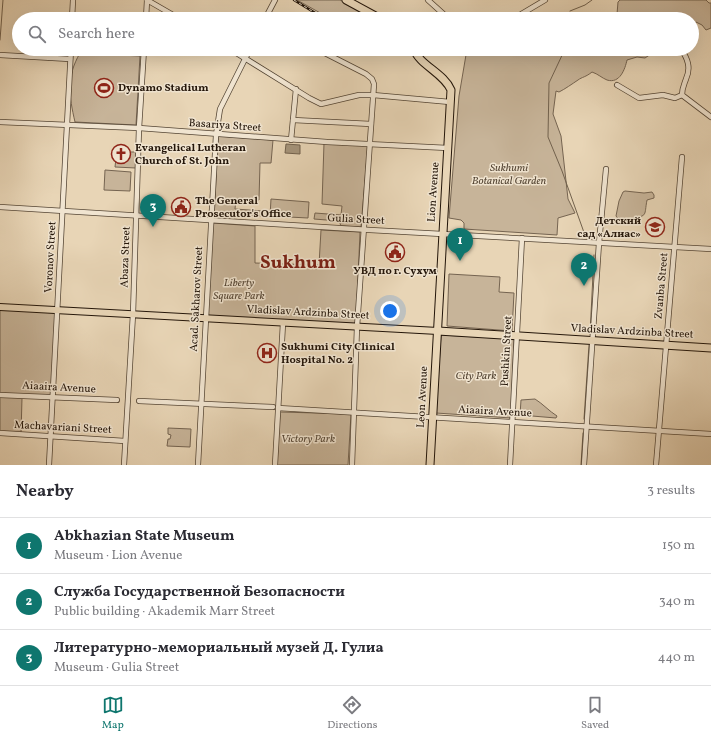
<!DOCTYPE html>
<meta charset="utf-8">
<style>
:root{--surface:#fff;--page:#f7f7f7;--text:#2b2b33;--muted:#7c7c81;--line:#e1e1e2;--accent:#0f766e}
body{margin:0;font-family:Vollkorn,serif;background:var(--page);color:var(--text)}
.you{position:absolute;left:390px;top:311px;width:14px;height:14px;margin:-10px;border:3px solid #fff;border-radius:50%;background:#1a73e8;box-shadow:0 0 0 6px #1a73e833}
.badge{display:grid;place-items:center;width:26px;height:26px;border-radius:50%;background:var(--accent);color:#fff;font-size:13px;font-weight:700}
.pin{position:absolute;translate:-50% -33px;filter:drop-shadow(0 1px 2px #0008)}
.pin::after{content:'';position:absolute;top:21px;width:14px;height:12px;background:inherit;clip-path:polygon(0 0,100% 0,50% 100%)}
.list{margin:0;padding:0;list-style:none}
h2{display:flex;justify-content:space-between;align-items:center;height:52px;margin:0;padding:0 16px;font-size:17px}
h2 small{font-size:13px;font-weight:400;color:var(--muted)}
.list li{display:grid;grid-template-columns:26px 1fr auto;gap:12px;align-items:center;box-sizing:border-box;height:56px;padding:0 16px;border-top:1px solid var(--line)}
.list b{display:block;font-size:15px;white-space:nowrap}
.list p{margin:0;font-size:13px;white-space:nowrap;color:var(--muted)}
.list em{font-size:13px;font-style:normal;color:var(--muted)}
.icon{flex:none;width:22px;height:22px;fill:none;stroke:currentColor;stroke-width:2;stroke-linecap:round;stroke-linejoin:round}
.map{position:relative;flex:none;width:711px;height:465px;overflow:hidden}
.search{position:absolute;background:var(--surface);box-shadow:0 4px 16px #0002;left:12px;right:12px;top:12px;height:44px;display:flex;align-items:center;gap:10px;box-sizing:border-box;padding:0 14px;border-radius:22px;color:var(--muted);font-size:15px}
.sheet{height:220px;background:var(--surface)}
nav{display:flex;justify-content:space-around;align-items:center;box-sizing:border-box;height:56px;border-top:1px solid var(--line);background:var(--surface);font-size:11px;color:var(--muted)}
nav a{display:grid;justify-items:center;gap:2px}
nav .on{color:var(--accent)}
.map>svg:first-child{display:block}
</style>
<div class="map">
<svg width="711" height="465" viewBox="0 0 711 465">
<rect width="100%" height="100%" fill="#e8d5b6"/>
<filter id="stains"><feTurbulence type="fractalNoise" baseFrequency=".005" numOctaves="4"/><feColorMatrix values="0 0 0 0 .2 0 0 0 0 .09 0 0 0 0 .02 0 0 0 .5 -.17"/></filter>
<radialGradient id="worn" r=".72"><stop offset=".6" stop-color="#630" stop-opacity="0"/><stop offset="1" stop-color="#630" stop-opacity=".3"/></radialGradient>
<g fill="#c7b499" stroke="#756451">
<polygon points="297,0 340,0 374,19 331,19"/>
<polygon points="620,0 706,0 709,3 711,3 711,28 706,30 702,25 696,22 692,30 692,19 621,19 624,17 623,15 617,14 618,2"/>
<path d="M467 49H652L651 54 645 58 637 57 627 60C625 69 620 84 607 80 602 78 598 74 592 72 586 77 582 77 578 80 572 84 565 89 559 92L556 91 553 114 561 136 568 199 575 213 558 218 557 235 464 229V223L461 220 449 218 459 96Z"/>
<path d="M80 53 140 56 136 125 75 122C69 96 66 77 80 53Z"/>
<polygon points="218,136 273,140 271,163 260,163 259,200 236,199 235,209 263,211 262,216 237,214 234,220 214,219"/>
<polygon points="324,143 368,145 361,227 341,226 339,221 314,219 315,213 341,215 342,206 322,204"/>
<polygon points="128,152 136,152 136,168 115,167 116,158 127,158"/>
<polygon points="105,170 131,172 130,191 104,190"/>
<path d="M625 191 644 193 652 192 654 195V198L647 200C644 216 648 215 632 219 627 221 625 222 620 221L616 216 619 201 623 192Z"/>
<polygon points="271,199 309,202 308,218 270,216"/>
<polygon points="213,223 255,226 255,263 319,265 321,230 360,232 356,325 206,318"/>
<polygon points="449,274 500,277 499,292 514,293 512,331 447,326"/>
<polygon points="0,307 57,310 52,397 0,395"/>
<polygon points="441,335 514,339 511,418 436,413"/>
<polygon points="0,396 22,398 21,434 0,432"/>
<path d="M535 399C543 404 549 411 557 416L556 418 520 415 521 400Z"/>
<polygon points="280,412 351,414 348,465 277,465"/>
<polygon points="168,428 191,429 190,447 167,446 168,439 170,439 171,435 168,434"/>
</g>
<polygon fill="#a5947b" stroke="#71614d" points="286,144 300,145 300,154 285,153"/>
<g fill="none" stroke-linecap="round" stroke-linejoin="round">
<g stroke="#71614d" stroke-width="1">
<polyline points="570,11 585,5 592,0"/>
<polyline points="0,40 3,0"/>
<polyline points="565,49 549,83 548,137 562,171 586,238"/>
<polyline points="590,334 594,255"/>
<polyline points="584,419 589,345"/>
<polyline points="581,465 583,433"/>
</g>
<g stroke="#544534" stroke-width="6">
<g id="minor">
<polyline points="147,0 180,19"/>
<polyline points="428,0 449,19"/>
<polyline points="72,19 73,0"/>
<polyline points="146,19 147,0"/>
<polyline points="265,19 275,0"/>
<polyline points="513,19 545,0"/>
<polyline points="230,49 309,98 321,104 359,95 373,95 450,102"/>
<polyline points="317,49 366,74 372,79 374,84 357,327 352,465"/>
<path d="M681 49C688 59 691 68 686 79 684 85 682 88 682 95L711 117"/>
<polyline points="0,55 70,59"/>
<polyline points="617,85 639,98 663,95 675,98 682,95"/>
<polyline points="293,120 371,124"/>
<polyline points="0,122 139,128 327,142 448,148"/>
<polyline points="291,140 296,89"/>
<polyline points="0,207 370,230 711,249"/>
<polyline points="0,395 117,400"/>
<polyline points="139,401 273,407"/>
<polyline points="278,408 711,434"/>
<polyline points="0,433 125,441"/>
<polyline points="49,465 71,49"/>
<polyline points="124,465 133,314 139,128 144,49"/>
<polyline points="198,465 216,135 220,109 250,49"/>
<polyline points="275,465 283,323"/>
<polyline points="510,465 522,238"/>
<polyline points="584,465 599,243 606,169"/>
<polyline points="656,465 682,157"/>
</g>
</g>
<g stroke="#231509" stroke-width="8">
<polyline id="major" points="0,307 438,331"/>
</g>
<g stroke="#231509" stroke-width="9">
<g id="highway">
<polyline points="346,0 381,19"/>
<path d="M414 49C419 65 444 73 451 90L430 465"/>
<polyline points="438,331 711,348"/>
</g>
</g>
<use href="#minor" stroke="#f0e4d0" stroke-width="4.5"/>
<use href="#major" stroke="#e8d5b6" stroke-width="6"/>
<use href="#highway" stroke="#e8d5b6" stroke-width="7"/>
<g stroke="#231509" stroke-width="2.5">
<g id="rail">
<polyline points="294,0 325,19"/>
<polyline points="571,19 608,15 624,17"/>
</g>
</g>
<use href="#rail" stroke="#f0e4d0" stroke-width="1" stroke-dasharray="3" stroke-linecap="butt"/>
</g>
<defs>
<g id="stadium-ring" transform="scale(1)"><circle r="9.5" fill="#f0e4d0" stroke="#8f2418" stroke-width="1.5"/><path d="M0-5a6.5 5 0 1 0 0 10a6.5 5 0 1 0 0-10ZM-3.5-1.8h7v3.6h-7Z" fill="#8f2418"/></g>
<g id="church-ring" transform="scale(1)"><circle r="9.5" fill="#f0e4d0" stroke="#8f2418" stroke-width="1.5"/><path d="M-1.2-6h2.4v3.5h3.3v2.4h-3.3V6h-2.4V-.1h-3.3v-2.4h3.3Z" fill="#8f2418"/></g>
<g id="civic-ring" transform="scale(1)"><circle r="9.5" fill="#f0e4d0" stroke="#8f2418" stroke-width="1.5"/><path d="M-.6-6.5H3V-4.5H.6V-3L4-1V1h2V6H-6V1h2V-1L-.6-3ZM-1.2 2.5V6h2.4V2.5Z" fill="#8f2418"/></g>
<g id="school-ring" transform="scale(1)"><circle r="9.5" fill="#f0e4d0" stroke="#8f2418" stroke-width="1.5"/><path d="M0-5L7-2L0 1L-7-2ZM-4 1L0 2.5L4 1V4Q0 6-4 4Z" fill="#8f2418"/></g>
<g id="hospital-ring" transform="scale(1)"><circle r="9.5" fill="#f0e4d0" stroke="#8f2418" stroke-width="1.5"/><path d="M-5-5h3v3.5h4V-5h3V5h-3V1.5h-4V5h-3Z" fill="#8f2418"/></g>
</defs>
<g fill-rule="evenodd">
<use href="#stadium-ring" x="104" y="88"/>
<use href="#church-ring" x="121" y="154"/>
<use href="#civic-ring" x="181" y="207"/>
<use href="#school-ring" x="655" y="227"/>
<use href="#civic-ring" x="395" y="252"/>
<use href="#hospital-ring" x="267" y="353"/>
</g>
<g text-anchor="middle" dominant-baseline="central" stroke-width="3" stroke-linejoin="round" paint-order="stroke">
<g font-size="11" font-weight="bold" fill="#231509" stroke="#f0e4d0" text-anchor="start">
<text x="118" y="88">Dynamo Stadium</text>
<text x="135" y="148">Evangelical Lutheran<tspan x="135" dy="13">Church of St. John</tspan></text>
<text x="195" y="201">The General<tspan x="195" dy="13">Prosecutor's Office</tspan></text>
<text x="641" y="221" text-anchor="end">Детский<tspan x="641" dy="13">сад «Алиас»</tspan></text>
<text x="395" y="271" text-anchor="middle">УВД по г. Сухум</text>
<text x="281" y="347">Sukhumi City Clinical<tspan x="281" dy="13">Hospital No. 2</tspan></text>
</g>
<g font-size="11" fill="#231509" stroke="#f0e4d0">
<text transform="translate(225 126) rotate(4)">Basariya Street</text>
<text transform="translate(434 192) rotate(-86)">Lion Avenue</text>
<text transform="translate(356 220) rotate(3)">Gulia Street</text>
<text transform="translate(51 257) rotate(-87)">Voronov Street</text>
<text transform="translate(126 257) rotate(-88)">Abaza Street</text>
<text transform="translate(662 286) rotate(-85)">Zvanba Street</text>
<text transform="translate(197 299) rotate(-87)">Acad. Sakharov Street</text>
<text transform="translate(308 313) rotate(3)">Vladislav Ardzinba Street</text>
<text transform="translate(632 332) rotate(3)">Vladislav Ardzinba Street</text>
<text transform="translate(507 351) rotate(-87)">Pushkin Street</text>
<text transform="translate(59 388) rotate(3)">Aiaaira Avenue</text>
<text transform="translate(423 397) rotate(-87)">Leon Avenue</text>
<text transform="translate(495 412) rotate(3)">Aiaaira Avenue</text>
<text transform="translate(63 428) rotate(3)">Machavariani Street</text>
</g>
<g font-size="11" font-style="italic" fill="#544534" stroke="#f0e4d0">
<text x="509" y="168">Sukhumi<tspan x="509" dy="13">Botanical Garden</tspan></text>
<text x="239" y="283">Liberty<tspan x="239" dy="13">Square Park</tspan></text>
<text x="476" y="376">City Park</text>
<text x="308" y="439">Victory Park</text>
</g>
<g font-size="19" font-weight="bold" fill="#7a1f14" stroke="#f0e4d0">
<text x="298" y="263">Sukhum</text>
</g>
</g>
<rect width="100%" height="100%" filter="url(#stains)"/>
<rect width="100%" height="100%" fill="url(#worn)"/>
</svg>
<div class="you"></div>
<div class="pin badge" style="left:460px;top:261px">1</div>
<div class="pin badge" style="left:584px;top:286px">2</div>
<div class="pin badge" style="left:153px;top:227px">3</div>
<div class="search"><svg class="icon" aria-label="search" viewBox="0 0 24 24"><circle cx="10" cy="10" r="6"/><path d="M15 15l6 6"/></svg>Search here</div>
</div>
<section class="sheet">
<h2>Nearby<small>3 results</small></h2>
<ul class="list">
<li><span class="badge">1</span><div><b>Abkhazian State Museum</b><p>Museum · Lion Avenue</p></div><em>150 m</em></li>
<li><span class="badge">2</span><div><b>Служба Государственной Безопасности</b><p>Public building · Akademik Marr Street</p></div><em>340 m</em></li>
<li><span class="badge">3</span><div><b>Литературно-мемориальный музей Д. Гулиа</b><p>Museum · Gulia Street</p></div><em>440 m</em></li>
</ul>
</section>
<nav>
<a class="on"><svg class="icon" aria-label="map" viewBox="0 0 24 24"><path d="M3 6l6-2 6 2 6-2v14l-6 2-6-2-6 2zM9 4v14M15 6v14"/></svg>Map</a>
<a><svg class="icon" aria-label="directions" viewBox="0 0 24 24"><path d="M12 3l9 9-9 9-9-9zM9 14v-3h6M13 9l2 2-2 2"/></svg>Directions</a>
<a><svg class="icon" aria-label="saved" viewBox="0 0 24 24"><path d="M7 4h10v16l-5-4-5 4z"/></svg>Saved</a>
</nav>
